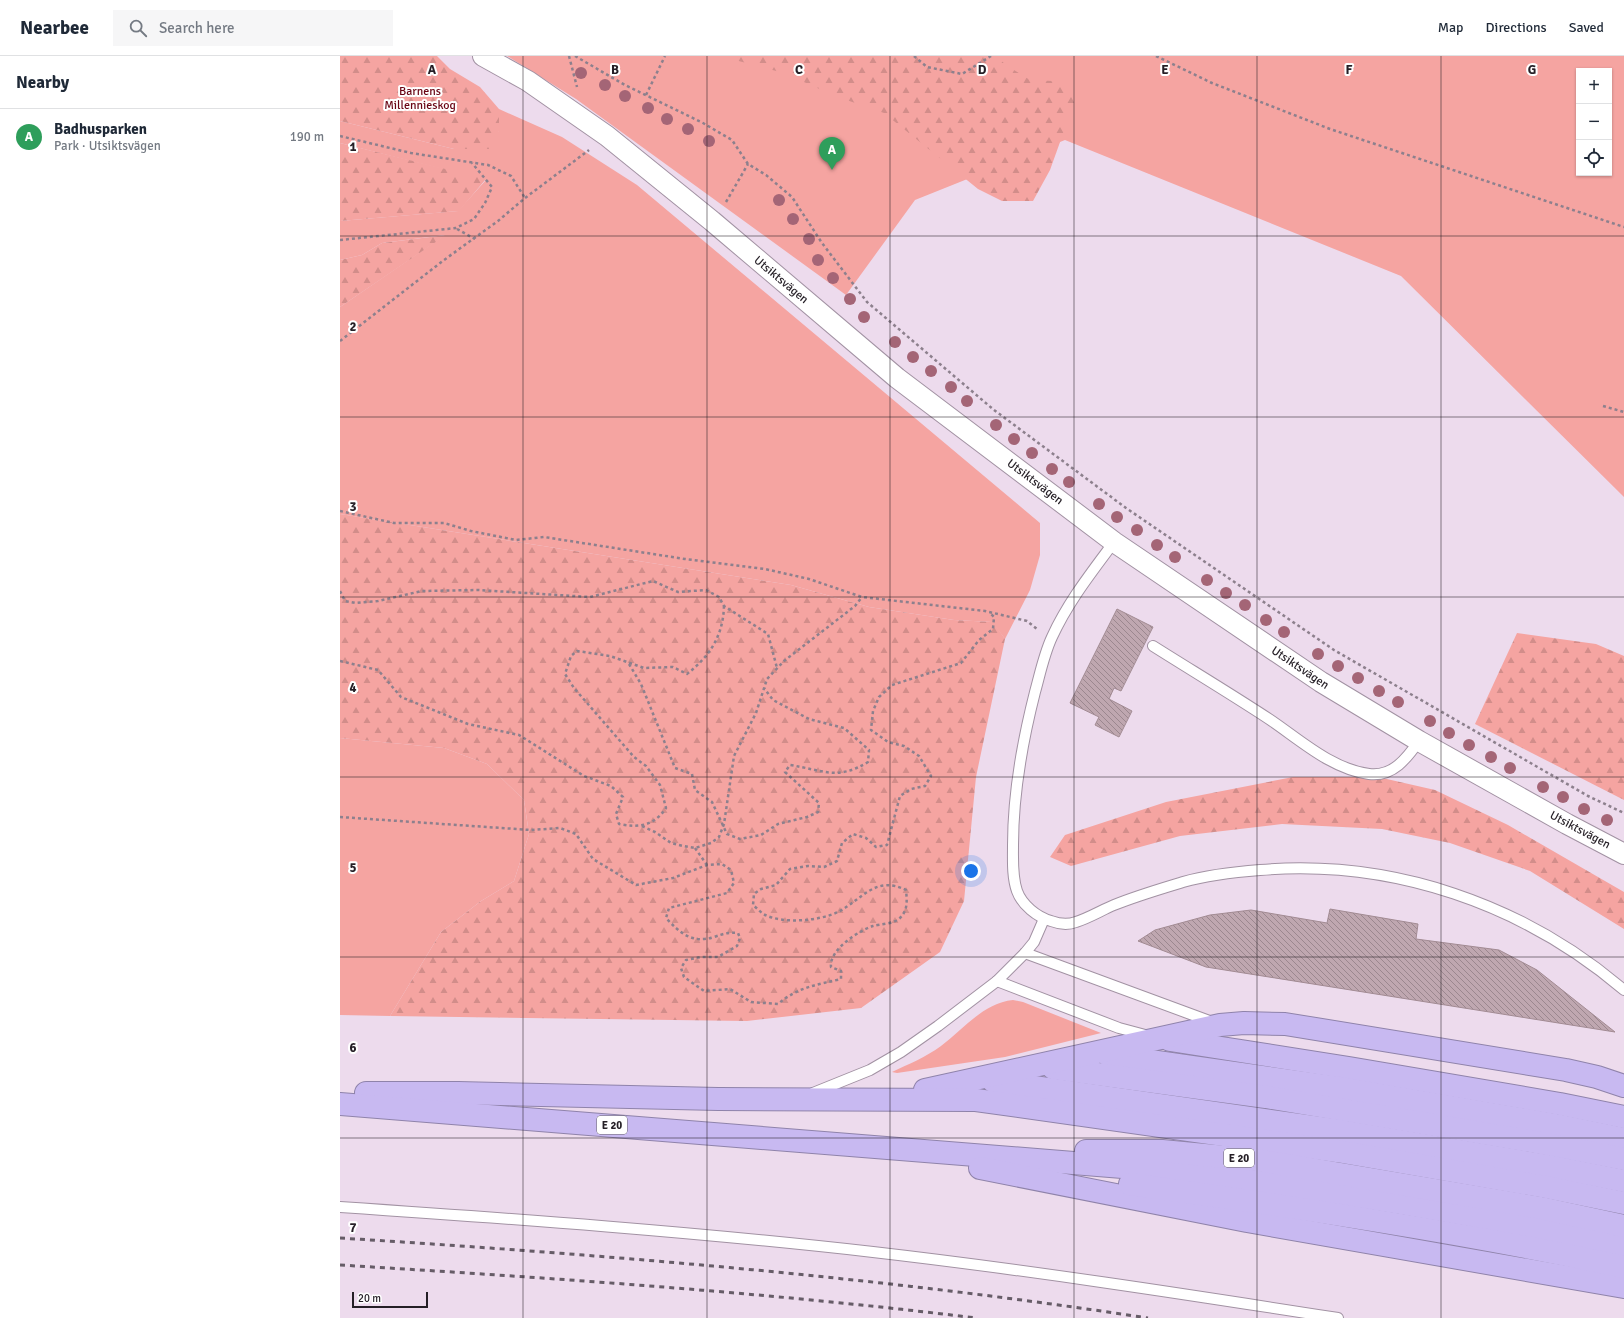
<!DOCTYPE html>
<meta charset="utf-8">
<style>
:root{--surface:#fff;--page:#f6f6f7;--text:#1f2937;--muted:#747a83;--line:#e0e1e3;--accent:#817e26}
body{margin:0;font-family:Signika,sans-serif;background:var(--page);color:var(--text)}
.controls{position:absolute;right:12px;top:12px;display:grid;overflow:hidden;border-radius:0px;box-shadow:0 1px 3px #0004}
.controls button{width:36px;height:36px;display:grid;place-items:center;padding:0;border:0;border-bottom:1px solid var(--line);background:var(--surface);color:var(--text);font:20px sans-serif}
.scale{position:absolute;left:12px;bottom:10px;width:76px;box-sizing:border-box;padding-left:4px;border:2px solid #251f26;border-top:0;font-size:11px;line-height:14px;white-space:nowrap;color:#251f26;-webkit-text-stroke:3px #fff;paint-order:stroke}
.you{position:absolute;left:631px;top:815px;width:14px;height:14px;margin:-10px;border:3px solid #fff;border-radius:50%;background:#1a73e8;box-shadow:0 0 0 6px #1a73e833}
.badge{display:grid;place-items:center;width:26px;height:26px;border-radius:50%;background:var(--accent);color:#fff;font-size:13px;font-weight:700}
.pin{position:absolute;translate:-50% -33px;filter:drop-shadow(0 1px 2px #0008)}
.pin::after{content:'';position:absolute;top:21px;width:14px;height:12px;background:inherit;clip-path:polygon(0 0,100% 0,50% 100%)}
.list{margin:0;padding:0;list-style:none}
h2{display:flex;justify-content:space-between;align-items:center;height:52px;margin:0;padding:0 16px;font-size:17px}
h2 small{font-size:13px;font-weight:400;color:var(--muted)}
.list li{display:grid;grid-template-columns:26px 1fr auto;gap:12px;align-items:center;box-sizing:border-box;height:56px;padding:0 16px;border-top:1px solid var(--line)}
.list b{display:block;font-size:15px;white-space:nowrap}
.list p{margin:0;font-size:13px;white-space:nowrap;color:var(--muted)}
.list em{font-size:13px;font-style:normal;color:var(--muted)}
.icon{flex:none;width:22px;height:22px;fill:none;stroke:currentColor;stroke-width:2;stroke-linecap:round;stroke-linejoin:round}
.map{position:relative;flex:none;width:1284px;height:1262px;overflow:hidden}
header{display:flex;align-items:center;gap:24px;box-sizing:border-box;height:56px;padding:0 20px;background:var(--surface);border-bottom:1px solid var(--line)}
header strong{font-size:19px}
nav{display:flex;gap:22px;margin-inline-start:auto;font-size:14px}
.search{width:280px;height:36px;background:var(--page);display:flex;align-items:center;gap:10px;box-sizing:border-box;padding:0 14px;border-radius:0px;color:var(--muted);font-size:15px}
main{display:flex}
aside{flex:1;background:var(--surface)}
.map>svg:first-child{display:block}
</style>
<header>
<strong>Nearbee</strong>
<div class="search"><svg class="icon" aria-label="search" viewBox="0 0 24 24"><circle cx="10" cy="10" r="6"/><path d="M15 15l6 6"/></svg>Search here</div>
<nav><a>Map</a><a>Directions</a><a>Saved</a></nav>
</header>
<main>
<aside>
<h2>Nearby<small></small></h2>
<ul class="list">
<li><span class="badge" style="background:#2e9e5b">A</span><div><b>Badhusparken</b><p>Park · Utsiktsvägen</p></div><em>190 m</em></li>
</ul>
</aside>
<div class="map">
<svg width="1284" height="1262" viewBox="0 0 1284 1262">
<defs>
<pattern id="forest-firs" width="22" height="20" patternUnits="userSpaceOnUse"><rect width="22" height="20" fill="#f5a4a1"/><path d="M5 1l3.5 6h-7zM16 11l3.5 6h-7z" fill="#d28d8a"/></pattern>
<pattern id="building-back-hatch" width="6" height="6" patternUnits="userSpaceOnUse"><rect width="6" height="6" fill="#bfa7b0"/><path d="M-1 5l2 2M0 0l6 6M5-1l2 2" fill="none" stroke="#9b878f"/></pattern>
</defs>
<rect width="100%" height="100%" fill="#eddbed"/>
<g fill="#f5a4a1" fill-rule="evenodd">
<path d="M167 0H1284V441L1061 220 725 84 575 144 506 239 236 43ZM1239 15H1269V117H1239Z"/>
<polygon points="159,53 222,81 297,129 700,467 700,499 690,534 665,583 652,566 614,564 529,551 451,529 0,458 0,251 105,179 42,187 22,199 0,204 0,165 118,155 146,124 0,87 0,65 114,93 159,75"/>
<polygon points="0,682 104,692 147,708 184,744 189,778 174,825 141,845 101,876 50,960 0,959"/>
<path d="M673 944 683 946 761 977 665 1001 557 1017 552 1016C569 1008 586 1001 601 990 624 973 643 947 673 944Z"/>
</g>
<g fill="url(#forest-firs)">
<polygon points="0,0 97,0 110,13 140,31 159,53 159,75 149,93 114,93 0,65"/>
<polygon points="380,0 656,0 666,9 690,24 713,25 738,36 710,114 693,145 662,145 638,133 544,57 495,40 444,17"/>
<polygon points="0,87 146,123 119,155 0,165"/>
<polygon points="106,179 0,251 0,204 22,199 42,187"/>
<polygon points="0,458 451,529 529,551 614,564 653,566 665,583 636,721 624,845 600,896 521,952 407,965 50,960 101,876 141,845 174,825 189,778 184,744 147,708 104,692 0,682"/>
<polygon points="1177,577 1256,588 1284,600 1284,744 1135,668"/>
<polygon points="953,721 1038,721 1095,734 1168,769 1284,836 1284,873 1190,815 1110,787 1042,773 942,768 840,780 731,810 710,801 725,779 826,746"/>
</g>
<g fill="url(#building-back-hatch)" stroke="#a28b93">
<polygon points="777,553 813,571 781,635 774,632 769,643 792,655 779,681 755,669 759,661 730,647"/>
<polygon points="990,853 1078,868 1076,883 1159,894 1197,914 1275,976 866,911 798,885 815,874 870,859 911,854 987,867"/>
</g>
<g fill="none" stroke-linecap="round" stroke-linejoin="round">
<g stroke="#a292a3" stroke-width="12">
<g id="service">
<path d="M774 486C751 517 728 546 712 581 704 598 700 618 695 636 682 687 673 737 673 789 673 804 672 821 677 835 682 849 697 861 711 865 719 868 728 869 736 866 749 862 762 854 774 849 796 840 820 833 843 826 868 819 894 816 920 814 1053 803 1183 848 1284 934"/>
<path d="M813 590C851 614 891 638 929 663 959 683 991 713 1029 718 1053 721 1067 702 1079 685"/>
<polyline points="685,897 872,966"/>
<polyline points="657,925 779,972 809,980"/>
<polyline points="473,1037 530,1014 561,996 598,970 657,925 685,897 694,886 704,863"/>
<path d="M0 1151C178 1163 356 1176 533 1196 689 1214 844 1238 998 1262"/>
</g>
</g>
<g stroke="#a292a3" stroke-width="22">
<polyline id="minor" points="143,0 188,25 267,80 372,165 557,322 774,486 981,626 1079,685 1227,768 1284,798"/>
</g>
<g stroke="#8f83aa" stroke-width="24">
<g id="motorway">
<polyline points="830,984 1009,1012 1220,1048 1284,1061"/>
<polyline points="768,999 1007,1033 1216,1069 1284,1083"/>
<polyline points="713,1012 926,1041 1190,1085 1284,1103"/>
<polyline points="653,1025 1001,1075 1208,1110 1284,1125"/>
<polyline points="585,1034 880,969 904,967 945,968 1226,1014 1257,1021 1284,1030"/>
<polyline points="26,1037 118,1037 378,1043 636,1044 997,1095 1206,1131 1284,1147"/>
<path d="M0 1048 820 1114C976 1131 1131 1156 1284 1191"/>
<polyline points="746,1095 822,1095 917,1104 1201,1152 1284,1170"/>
<polyline points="640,1112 907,1165 1284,1231"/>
<path d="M790 1128C955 1151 1121 1176 1284 1211"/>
</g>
</g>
<g stroke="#8d808d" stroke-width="2.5" stroke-dasharray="3 3" stroke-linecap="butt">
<polyline points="229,0 237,31"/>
<polyline points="235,0 285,29 363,67 392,84 408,108 426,119 452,141 482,187 527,246 654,354 786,452 994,594 1248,740 1284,757"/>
<polyline points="574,0 587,11 622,18 651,0"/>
<polyline points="816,0 872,27 990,73 1284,171"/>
<polyline points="306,39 325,0"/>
<polyline points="0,80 71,97 148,109 171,120 185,142"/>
<polyline points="386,146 408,108"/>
<polyline points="117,173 135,183"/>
<polyline points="0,184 116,172 134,163 145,147 152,131 132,107"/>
<polyline points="0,285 104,204 158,165 185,142 249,94"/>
<polyline points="1263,350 1284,356"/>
<polyline points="0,455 54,467 104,467 131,475 176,484 204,481 345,503 425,513 469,523 522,541 645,555 687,565 697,573"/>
<polyline points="0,535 5,545 16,547 38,545 82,535 138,534 250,541 313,525 338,536 366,534 379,541 384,550 428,578 437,612"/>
<path d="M0 605 38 614 61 641 128 668 179 679 244 720 271 730 283 741 276 758 279 768C299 772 314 770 326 752L320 729 306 710 294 701 234 632 225 618 231 600 237 595 270 600 304 612 333 611 347 618C370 600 383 580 384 550"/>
<path d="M289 608 301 628 335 712 352 718 355 734 372 746 387 778 400 783 421 779 438 768 467 761 478 756 479 747 445 716 450 709C483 714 497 725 528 706L529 694 504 672 469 663 433 644 424 632"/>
<path d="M0 761 191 774 220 772 236 778 253 803 296 829 333 822 367 809 382 808 391 814 394 827 387 837 329 852 326 862C340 877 352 888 374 881 383 878 388 876 398 877L400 882 397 890 378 901H361L346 904 341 912 344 921 364 935 390 933 411 946 438 948C458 931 476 929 501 923V915L491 911C489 894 518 875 533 870 540 868 554 868 560 862 568 854 567 845 566 834 535 819 523 843 498 856 479 865 444 868 425 859 421 857 417 852 413 849L414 838 421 833 436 829 450 813 468 810 484 811 497 805 502 787 513 778 526 782 536 791 547 789 560 740 571 733 585 730 591 720 579 700 564 690 548 686 531 674 533 655 539 641 552 629 621 607 639 584 653 573 654 561 650 557"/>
<polyline points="302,770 315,776 331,787 343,790 355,792 371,787 379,781 384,768 394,700 416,657 427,623 444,605 515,550 522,541"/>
<polyline points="355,792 367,809"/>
</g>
<use href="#service" stroke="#fff" stroke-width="10"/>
<use href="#minor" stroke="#fff" stroke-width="20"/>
<use href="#motorway" stroke="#c8b9f1" stroke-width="22"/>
<g stroke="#665c67" stroke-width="3" stroke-dasharray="5 5" stroke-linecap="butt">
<path d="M0 1182C270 1199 540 1221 808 1262"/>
<path d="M0 1209C212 1222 425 1236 636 1262"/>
</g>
</g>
<g fill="#a46576">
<circle cx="241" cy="17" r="6"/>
<circle cx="265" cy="29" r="6"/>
<circle cx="285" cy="40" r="6"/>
<circle cx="308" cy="52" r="6"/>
<circle cx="327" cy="63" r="6"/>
<circle cx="348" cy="73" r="6"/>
<circle cx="369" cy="85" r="6"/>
<circle cx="439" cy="144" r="6"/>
<circle cx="453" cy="163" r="6"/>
<circle cx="469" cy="183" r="6"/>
<circle cx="478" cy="204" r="6"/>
<circle cx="493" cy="222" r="6"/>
<circle cx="510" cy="243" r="6"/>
<circle cx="524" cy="261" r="6"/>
<circle cx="555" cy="286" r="6"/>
<circle cx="573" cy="301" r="6"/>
<circle cx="591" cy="315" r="6"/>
<circle cx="611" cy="331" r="6"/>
<circle cx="627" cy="345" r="6"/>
<circle cx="656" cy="369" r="6"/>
<circle cx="674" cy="383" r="6"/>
<circle cx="692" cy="397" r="6"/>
<circle cx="712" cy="413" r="6"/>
<circle cx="729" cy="426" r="6"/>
<circle cx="759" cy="448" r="6"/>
<circle cx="777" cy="461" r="6"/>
<circle cx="797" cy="474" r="6"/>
<circle cx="817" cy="489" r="6"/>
<circle cx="835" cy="501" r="6"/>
<circle cx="867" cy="524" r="6"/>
<circle cx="886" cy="537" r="6"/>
<circle cx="905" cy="549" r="6"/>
<circle cx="926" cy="564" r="6"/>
<circle cx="944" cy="576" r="6"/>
<circle cx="978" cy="598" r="6"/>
<circle cx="998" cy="610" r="6"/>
<circle cx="1018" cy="622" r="6"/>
<circle cx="1039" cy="635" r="6"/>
<circle cx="1058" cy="646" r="6"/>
<circle cx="1090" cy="665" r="6"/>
<circle cx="1109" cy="677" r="6"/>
<circle cx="1129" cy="689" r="6"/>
<circle cx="1151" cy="701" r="6"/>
<circle cx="1170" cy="712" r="6"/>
<circle cx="1203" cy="731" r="6"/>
<circle cx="1223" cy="741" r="6"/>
<circle cx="1244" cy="753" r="6"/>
<circle cx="1267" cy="764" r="6"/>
</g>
<path fill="none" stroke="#251f26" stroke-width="1" stroke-opacity="0.55" d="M183 0V1262M367 0V1262M550 0V1262M734 0V1262M917 0V1262M1101 0V1262M0 180H1284M0 361H1284M0 541H1284M0 721H1284M0 901H1284M0 1082H1284"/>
<g text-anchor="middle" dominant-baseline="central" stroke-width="4" stroke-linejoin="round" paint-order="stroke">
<g fill="#fff" stroke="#666267" stroke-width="1">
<rect x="257" y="1060" width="30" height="18" rx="3"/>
<rect x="884" y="1093" width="30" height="18" rx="3"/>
</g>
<g font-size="11" font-weight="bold" fill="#251f26">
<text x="272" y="1069">E 20</text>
<text x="899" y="1102">E 20</text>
</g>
<g font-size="12" fill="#690514" stroke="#fff">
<text x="80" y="35">Barnens<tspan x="80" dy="14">Millennieskog</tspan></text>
</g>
<g font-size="12" fill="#251f26" stroke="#fff">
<text transform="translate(441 224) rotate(40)">Utsiktsvägen</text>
<text transform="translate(695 426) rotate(37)">Utsiktsvägen</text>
<text transform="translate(960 612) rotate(34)">Utsiktsvägen</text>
<text transform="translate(1240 774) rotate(28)">Utsiktsvägen</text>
</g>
</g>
<g font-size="13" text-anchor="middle" font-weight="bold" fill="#251f26" stroke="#fff" stroke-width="4" stroke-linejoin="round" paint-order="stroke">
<text x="92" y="18">A</text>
<text x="275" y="18">B</text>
<text x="459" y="18">C</text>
<text x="642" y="18">D</text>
<text x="825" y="18">E</text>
<text x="1009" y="18">F</text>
<text x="1192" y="18">G</text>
<text x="13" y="95">1</text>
<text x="13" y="275">2</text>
<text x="13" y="455">3</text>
<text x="13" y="636">4</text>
<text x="13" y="816">5</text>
<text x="13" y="996">6</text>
<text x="13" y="1176">7</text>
</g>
</svg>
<div class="controls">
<button>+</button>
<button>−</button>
<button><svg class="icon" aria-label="locate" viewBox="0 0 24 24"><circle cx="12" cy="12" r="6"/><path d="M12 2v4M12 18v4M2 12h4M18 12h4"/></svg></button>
</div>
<div class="scale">20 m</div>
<div class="you"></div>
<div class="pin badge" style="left:492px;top:114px;background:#2e9e5b">A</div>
</div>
</main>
